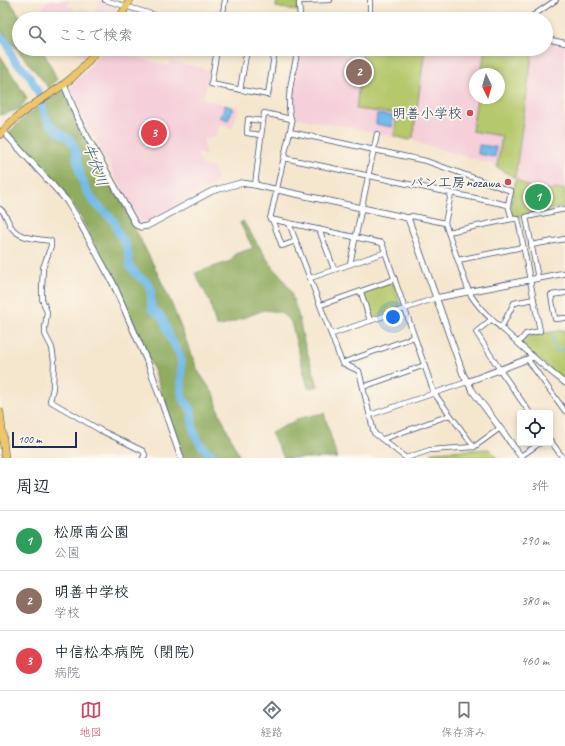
<!DOCTYPE html>
<html lang="ja">
<meta charset="utf-8">
<style>
:root{--surface:#fff;--page:#f6f6f7;--text:#1f2937;--muted:#747a83;--line:#e0e1e3;--accent:#d1495b}
body{margin:0;font-family:Caveat,"Klee One",sans-serif;background:var(--page);color:var(--text)}
.controls{position:absolute;right:12px;bottom:12px;display:grid;overflow:hidden;border-radius:4px;box-shadow:0 2px 6px #0003}
.controls button{width:36px;height:36px;display:grid;place-items:center;padding:0;border:0;border-bottom:1px solid var(--line);background:var(--surface);color:var(--text);font:20px sans-serif}
.compass{position:absolute;left:469px;top:68px;width:36px;height:36px;border-radius:50%;background:var(--surface);box-shadow:0 2px 6px #0003;rotate:175deg}
.scale{position:absolute;left:12px;bottom:10px;width:65px;box-sizing:border-box;padding-left:4px;border:2px solid #1b2f5e;border-top:0;font-size:11px;line-height:14px;white-space:nowrap;color:#1b2f5e;-webkit-text-stroke:3px #fbf7ec;paint-order:stroke}
.you{position:absolute;left:393px;top:317px;width:14px;height:14px;margin:-10px;border:3px solid #fff;border-radius:50%;background:#1a73e8;box-shadow:0 0 0 6px #1a73e833}
.badge{display:grid;place-items:center;width:26px;height:26px;border-radius:50%;background:var(--accent);color:#fff;font-size:13px;font-weight:700}
.pin{position:absolute;translate:-50% -50%;border:2px solid #fff;box-shadow:0 1px 4px #0006}
.list{margin:0;padding:0;list-style:none}
h2{display:flex;justify-content:space-between;align-items:center;height:52px;margin:0;padding:0 16px;font-size:17px}
h2 small{font-size:13px;font-weight:400;color:var(--muted)}
.list li{display:grid;grid-template-columns:26px 1fr auto;gap:12px;align-items:center;box-sizing:border-box;height:60px;padding:0 16px;border-top:1px solid var(--line)}
.list b{display:block;font-size:15px;white-space:nowrap}
.list p{margin:0;font-size:13px;white-space:nowrap;color:var(--muted)}
.list em{font-size:13px;font-style:normal;color:var(--muted)}
.icon{flex:none;width:22px;height:22px;fill:none;stroke:currentColor;stroke-width:2;stroke-linecap:round;stroke-linejoin:round}
.map{position:relative;flex:none;width:565px;height:458px;overflow:hidden}
.search{position:absolute;background:var(--surface);box-shadow:0 2px 6px #0003;left:12px;right:12px;top:12px;height:44px;display:flex;align-items:center;gap:10px;box-sizing:border-box;padding:0 14px;border-radius:22px;color:var(--muted);font-size:15px}
.sheet{height:232px;background:var(--surface)}
nav{display:flex;justify-content:space-around;align-items:center;box-sizing:border-box;height:56px;border-top:1px solid var(--line);background:var(--surface);font-size:11px;color:var(--muted)}
nav a{display:grid;justify-items:center;gap:2px}
nav .on{color:var(--accent)}
.map>svg:first-child{display:block}
</style>
<div class="map">
<svg width="565" height="458" viewBox="0 0 565 458">
<rect width="100%" height="100%" fill="#fbf7ec"/>
<filter id="ink" filterUnits="userSpaceOnUse"><feTurbulence type="fractalNoise" baseFrequency=".025" numOctaves="2"/><feDisplacementMap in="SourceGraphic" scale="8" xChannelSelector="R" yChannelSelector="G"/><feConvolveMatrix kernelMatrix="1 2 1 2 8 2 1 2 1" color-interpolation-filters="sRGB"/></filter>
<filter id="wash" filterUnits="userSpaceOnUse"><feTurbulence type="fractalNoise" baseFrequency=".012" numOctaves="4" result="noise"/><feDisplacementMap in="SourceGraphic" scale="16" xChannelSelector="R" yChannelSelector="G"/><feGaussianBlur stdDeviation="0.9" result="paint"/><feColorMatrix in="noise" values="0 0 0 0 0 0 0 0 0 0 0 0 0 0 0 0 0 1.4 0 .05"/><feComposite in="paint" operator="in"/></filter>
<g filter="url(#wash)">
<rect width="100%" height="100%" fill="#f5e6ce"/>
<g fill="#f5cfda" fill-rule="evenodd">
<polygon points="48,0 69,0 67,5 79,12 81,8 93,14 100,1 121,8 121,9 115,19 34,19"/>
<polygon points="130,10 147,16 147,19 122,19 127,11"/>
<path d="M546 43 565 46V190L561 189 534 190 493 164 421 144 413 138 409 140 343 126 292 117 291 95 300 49H546ZM475 74H499V98H475Z"/>
<polygon points="73,49 94,49 86,59"/>
<polygon points="103,49 169,66 170,61 210,70 203,100 239,107 232,129 220,124 215,137 205,138 203,139 206,155 197,154 203,166 211,167 216,174 217,179 216,183 213,184 214,186 197,194 145,223 139,221 81,113 71,88 72,84 86,72"/>
<polygon points="109,49 139,49 137,55"/>
</g>
<g fill="#b5c86c" stroke="#687c65">
<polygon points="277,0 297,0 298,11 276,7"/>
<polygon points="363,49 425,49 413,138 409,140 394,136 397,114 356,109"/>
<polygon points="485,49 533,49 515,178 497,167 502,136 472,131 477,98 499,98 499,74 481,74"/>
<polygon points="516,179 534,190 561,189 565,190 565,207 515,217 513,216 511,203"/>
<polygon points="391,283 394,284 401,308 373,318 371,317 364,295 365,292"/>
<polygon points="565,330 565,382 521,344 521,342 527,336"/>
<polygon points="489,449 497,458 433,458 431,452"/>
</g>
<g fill="#90ac60" stroke="#566e5f">
<polygon points="0,0 9,0 22,19 19,19 19,49 42,49 57,79 49,88 0,29"/>
<polygon points="0,55 27,98 20,109 0,115"/>
<polygon points="63,91 66,92 86,139 118,195 155,268 170,300 198,371 215,396 218,410 240,458 183,458 154,370 110,271 73,204 10,134 9,132 27,115"/>
<polygon points="243,221 269,262 281,276 290,290 298,314 304,342 318,386 308,388 291,322 280,312 264,310 222,326 216,326 210,302 195,273 231,261 235,254 253,248 240,223"/>
<polygon points="324,413 337,458 284,458 271,433 300,418"/>
</g>
<g fill="#73bbeb" stroke="#4775a4">
<polygon points="225,105 233,108 228,120 220,117"/>
<polygon points="377,114 393,116 392,127 376,124"/>
<polygon points="479,145 496,147 495,157 478,154"/>
</g>
<g fill="none" stroke-linecap="round" stroke-linejoin="round">
<g stroke="#73bbeb" stroke-width="1.5">
<polyline points="292,99 292,110"/>
<polyline points="292,113 292,116 295,117"/>
<polyline points="550,336 552,336 556,351 558,352 562,351 565,345"/>
</g>
<path stroke="#73bbeb" stroke-width="8" d="M0 36 7 43 11 54 15 61 29 75 39 94 44 113 48 122 56 130 71 140 75 148 80 174 86 190 95 203 115 222 117 231 126 245 128 252 130 267 137 275 148 283 151 289V303L152 310C164 314 165 327 170 337 172 344 178 349 180 356 183 369 180 383 182 396 183 402 188 403 190 408 192 411 192 417 192 420 194 436 198 445 211 454L212 458"/>
</g>
</g>
<g filter="url(#ink)">
<g fill="none" stroke-linecap="round" stroke-linejoin="round">
<g stroke="#3c4a6f" stroke-width="6">
<g id="minor">
<polyline points="105,0 168,19"/>
<polyline points="299,0 300,19"/>
<polyline points="370,0 370,19"/>
<polyline points="299,1 330,0"/>
<polyline points="211,19 224,19"/>
<polyline points="222,19 225,0"/>
<polyline points="528,19 556,0"/>
<polyline points="546,39 565,43"/>
<polyline points="208,49 217,49"/>
<path d="M298 49C294 71 284 101 292 122L270 219 382 243 434 393 474 447"/>
<polyline points="217,50 211,84 268,95 275,49"/>
<polyline points="240,90 247,49"/>
<polyline points="290,132 426,161 511,191 508,205"/>
<polyline points="260,135 247,133 248,119 262,121"/>
<polyline points="284,158 508,205 512,219 518,219 540,331 526,334 518,343"/>
<polyline points="255,185 264,113 291,119"/>
<path d="M0 209C7 214 7 222 12 228 20 239 39 239 51 241V246L43 268 42 289V299L47 312 45 328V334L52 348 54 361 53 388 50 401 100 430 143 451 145 455 143 458"/>
<path d="M408 218 412 216 445 223 469 292C480 312 501 327 518 343 533 357 548 370 565 383"/>
<polyline points="272,219 282,246 296,241"/>
<polyline points="289,223 340,358 342,363 359,371 374,433 406,458 430,450 474,447 500,428"/>
<polyline points="445,223 451,194"/>
<polyline points="319,229 334,269"/>
<polyline points="448,232 512,219"/>
<polyline points="531,245 565,239"/>
<polyline points="458,260 523,247"/>
<polyline points="350,264 377,134"/>
<polyline points="310,278 386,252"/>
<polyline points="538,278 526,217 565,209"/>
<polyline points="361,292 370,321"/>
<polyline points="565,293 551,295 555,319 565,318"/>
<polyline points="321,305 395,279"/>
<polyline points="492,319 476,332 500,370 530,413"/>
<polyline points="501,328 514,303 534,299"/>
<polyline points="332,334 436,298"/>
<polyline points="528,360 565,411"/>
<polyline points="342,363 414,337"/>
<polyline points="363,387 425,365"/>
<polyline points="370,415 467,382"/>
<polyline points="383,439 450,415"/>
<polyline points="550,440 563,458"/>
<polyline points="521,456 540,443"/>
</g>
</g>
<g stroke="#3c4a6f" stroke-width="7">
<g id="tertiary">
<polyline points="64,84 78,120 136,225 141,227 147,226 212,191 241,183 255,185 408,218 463,374 472,390 522,458"/>
<polyline points="3,131 67,201 79,221 113,283 150,368 181,458"/>
<polyline points="436,298 565,273"/>
<polyline points="467,382 533,357"/>
</g>
</g>
<g stroke="#3c4a6f" stroke-width="8">
<g id="primary">
<polyline points="119,19 130,0"/>
<path d="M0 135C16 113 42 100 63 85 77 75 88 62 98 49"/>
<polyline points="0,412 5,458"/>
</g>
</g>
<use href="#minor" stroke="#fff" stroke-width="4.5"/>
<use href="#tertiary" stroke="#fff" stroke-width="5.5"/>
<use href="#primary" stroke="#ecc669" stroke-width="7"/>
</g>
</g>
<g fill="#d1495b" stroke="#fbf7ec" stroke-width="1.5">
<circle cx="470" cy="113" r="4"/>
<circle cx="508" cy="182" r="4"/>
</g>
<g text-anchor="middle" dominant-baseline="central" stroke-width="3.5" stroke-linejoin="round" paint-order="stroke">
<g font-size="14" fill="#1b2f5e" stroke="#fbf7ec" text-anchor="end">
<text x="462" y="113">明善小学校</text>
<text x="500" y="182">パン工房nozawa</text>
</g>
<g font-size="15" font-style="italic" fill="#355988" stroke="#fbf7ec">
<text transform="translate(95 165) rotate(70)">牛伏川</text>
</g>
</g>
</svg>
<div class="controls">
<button><svg class="icon" aria-label="locate" viewBox="0 0 24 24"><circle cx="12" cy="12" r="6"/><path d="M12 2v4M12 18v4M2 12h4M18 12h4"/></svg></button>
</div>
<svg class="compass" viewBox="-18 -18 36 36"><path d="M0-13l5 13h-10z" fill="#e53935"/><path d="M0 13l5-13h-10z" fill="#747a83"/></svg>
<div class="scale">100 m</div>
<div class="you"></div>
<div class="pin badge" style="left:538px;top:197px;background:#2e9e5b">1</div>
<div class="pin badge" style="left:359px;top:72px;background:#8d6e63">2</div>
<div class="pin badge" style="left:154px;top:133px;background:#e0444e">3</div>
<div class="search"><svg class="icon" aria-label="search" viewBox="0 0 24 24"><circle cx="10" cy="10" r="6"/><path d="M15 15l6 6"/></svg>ここで検索</div>
</div>
<section class="sheet">
<h2>周辺<small>3件</small></h2>
<ul class="list">
<li><span class="badge" style="background:#2e9e5b">1</span><div><b>松原南公園</b><p>公園</p></div><em>290 m</em></li>
<li><span class="badge" style="background:#8d6e63">2</span><div><b>明善中学校</b><p>学校</p></div><em>380 m</em></li>
<li><span class="badge" style="background:#e0444e">3</span><div><b>中信松本病院（閉院）</b><p>病院</p></div><em>460 m</em></li>
</ul>
</section>
<nav>
<a class="on"><svg class="icon" aria-label="map" viewBox="0 0 24 24"><path d="M3 6l6-2 6 2 6-2v14l-6 2-6-2-6 2zM9 4v14M15 6v14"/></svg>地図</a>
<a><svg class="icon" aria-label="directions" viewBox="0 0 24 24"><path d="M12 3l9 9-9 9-9-9zM9 14v-3h6M13 9l2 2-2 2"/></svg>経路</a>
<a><svg class="icon" aria-label="saved" viewBox="0 0 24 24"><path d="M7 4h10v16l-5-4-5 4z"/></svg>保存済み</a>
</nav>
